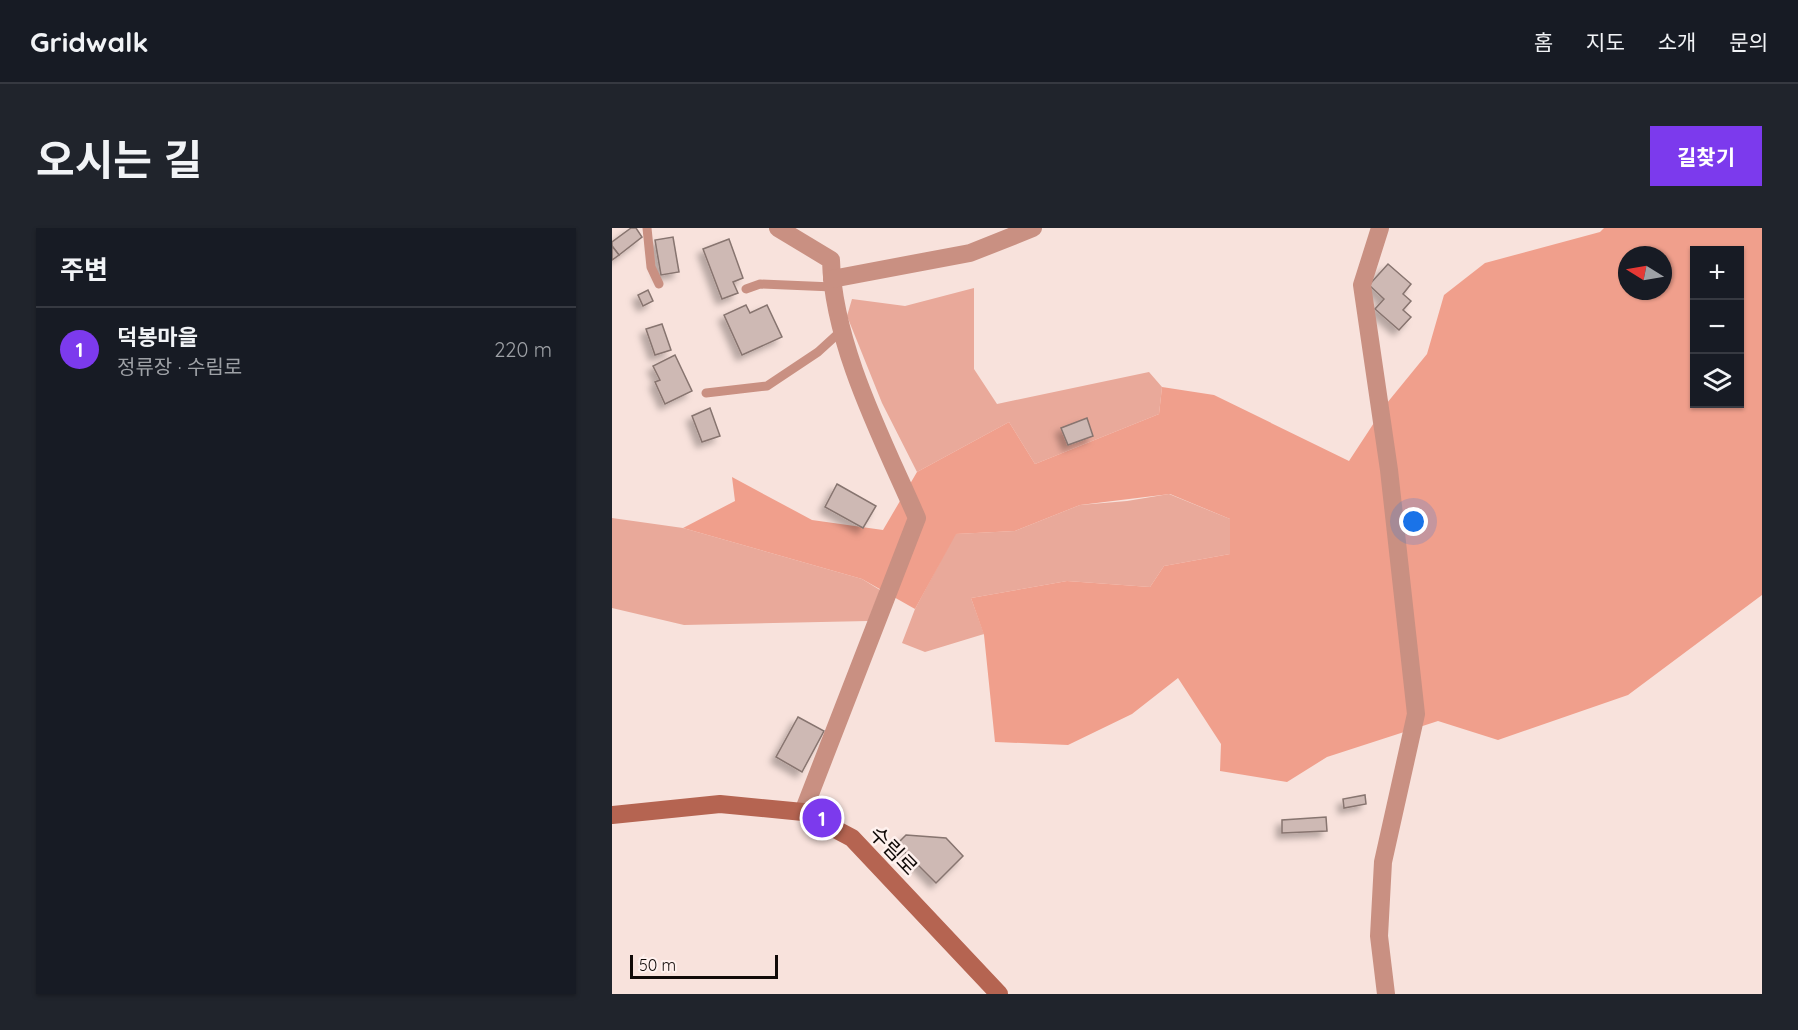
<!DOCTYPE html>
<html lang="ko">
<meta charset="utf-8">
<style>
:root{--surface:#171b24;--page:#20242c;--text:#f1f3f6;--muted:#9ea1a6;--line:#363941;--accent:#7c3aed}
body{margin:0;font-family:Quicksand,"Noto Sans KR",sans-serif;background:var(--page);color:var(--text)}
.controls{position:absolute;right:18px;top:18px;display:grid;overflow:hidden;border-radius:0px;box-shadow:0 2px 4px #0004}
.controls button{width:54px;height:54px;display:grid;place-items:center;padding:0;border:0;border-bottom:2px solid var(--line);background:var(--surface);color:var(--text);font:30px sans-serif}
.compass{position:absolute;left:1006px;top:18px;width:54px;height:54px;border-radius:50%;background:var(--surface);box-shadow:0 2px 4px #0004;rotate:281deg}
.scale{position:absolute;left:18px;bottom:15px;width:148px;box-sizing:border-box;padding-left:6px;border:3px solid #110a08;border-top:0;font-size:16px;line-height:21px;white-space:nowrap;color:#110a08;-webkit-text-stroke:4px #fff1ee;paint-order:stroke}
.you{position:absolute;left:802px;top:294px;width:21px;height:21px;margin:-15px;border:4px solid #fff;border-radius:50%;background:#1a73e8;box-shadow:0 0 0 9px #1a73e833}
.badge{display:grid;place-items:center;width:39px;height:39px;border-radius:50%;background:var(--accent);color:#fff;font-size:20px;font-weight:700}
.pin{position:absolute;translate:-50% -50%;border:3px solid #fff;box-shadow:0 2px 6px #0006}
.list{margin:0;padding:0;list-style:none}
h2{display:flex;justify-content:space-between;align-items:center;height:78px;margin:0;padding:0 24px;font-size:26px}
h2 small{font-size:20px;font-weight:400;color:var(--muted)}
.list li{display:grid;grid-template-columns:39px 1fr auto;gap:18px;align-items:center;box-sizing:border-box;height:84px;padding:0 24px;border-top:2px solid var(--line)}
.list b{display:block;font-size:22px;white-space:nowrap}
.list p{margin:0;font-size:20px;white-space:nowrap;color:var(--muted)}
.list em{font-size:20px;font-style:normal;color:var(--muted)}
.icon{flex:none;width:33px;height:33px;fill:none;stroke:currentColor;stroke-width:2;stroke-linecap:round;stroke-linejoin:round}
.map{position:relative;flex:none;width:1150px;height:766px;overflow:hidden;border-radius:0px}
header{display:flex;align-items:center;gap:36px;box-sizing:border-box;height:84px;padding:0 30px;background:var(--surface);border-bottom:2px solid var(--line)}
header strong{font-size:28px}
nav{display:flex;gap:33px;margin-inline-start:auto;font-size:21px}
.intro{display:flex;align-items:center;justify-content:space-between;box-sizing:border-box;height:144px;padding:0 36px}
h1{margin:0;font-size:42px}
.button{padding:15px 27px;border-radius:0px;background:var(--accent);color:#fff;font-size:21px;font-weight:700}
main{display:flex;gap:36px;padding:0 36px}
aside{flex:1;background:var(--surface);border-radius:0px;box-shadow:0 2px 4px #0004}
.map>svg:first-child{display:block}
</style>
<header>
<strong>Gridwalk</strong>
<nav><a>홈</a><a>지도</a><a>소개</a><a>문의</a></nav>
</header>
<div class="intro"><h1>오시는 길</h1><a class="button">길찾기</a></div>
<main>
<aside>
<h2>주변<small></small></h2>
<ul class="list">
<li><span class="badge">1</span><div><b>덕봉마을</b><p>정류장 · 수림로</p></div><em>220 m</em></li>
</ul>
</aside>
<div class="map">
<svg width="1150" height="766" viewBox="0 0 1150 766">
<defs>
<filter id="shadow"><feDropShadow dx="-5.5" dy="5.5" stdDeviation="3" flood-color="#0004"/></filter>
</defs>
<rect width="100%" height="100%" fill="#f8e2dc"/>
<g fill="#e9a99a">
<polygon points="362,60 362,141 385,176 537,144 550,159 547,186 423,236 397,194 305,244 270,175 235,88 240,71 293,78"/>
<polygon points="557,266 618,291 618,326 552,338 538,359 455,353 359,370 372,406 313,424 290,415 303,381 343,306 403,303 468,277 515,273"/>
<polygon points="0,290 71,300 250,351 268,362 256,393 72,397 0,380"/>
</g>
<path fill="#f09f8c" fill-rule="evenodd" d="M992 0H1150V367L1016 467 886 512 826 493 715 529 675 554 608 543 609 516 566 450 520 486 456 517 383 514 372 407 359 370 455 353 538 359 552 338 618 326V291L558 266 468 277 403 303 344 306 303 381 250 351 71 300 123 273 120 249 200 292 271 302 305 244 397 194 423 236 547 186 550 159 602 167 737 233 775 175 815 126 832 67 873 35 988 4ZM1082 22H1128V176H1082ZM1015 27H1051V63H1015Z"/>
<g fill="#ceb9b4" stroke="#87746f" stroke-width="1.5" filter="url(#shadow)">
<polygon points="19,0 24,0 30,9 7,27 0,18 0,14"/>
<polygon points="61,9 67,44 49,47 43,12"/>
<polygon points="117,11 131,50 121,54 126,65 110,71 91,21"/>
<polygon points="0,18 7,27 0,32"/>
<polygon points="776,36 799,56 791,66 799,73 791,82 799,89 787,102 763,81 772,71 757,57"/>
<polygon points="36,62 41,73 31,78 26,67"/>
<polygon points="134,77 138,85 155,77 170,109 130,127 112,87"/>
<polygon points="50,96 59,122 43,127 34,101"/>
<polygon points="63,127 80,163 53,176 43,154 48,152 41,138"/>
<polygon points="98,180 108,208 90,214 80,188"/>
<polygon points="475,190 481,208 456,217 449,200"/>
<polygon points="225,256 264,278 251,300 213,279"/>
<polygon points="186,489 212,503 190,544 164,529"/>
<polygon points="753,567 754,576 732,580 731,571"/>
<polygon points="714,589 715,603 670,605 670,592"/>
<polygon points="294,607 334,610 351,628 324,655 285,616"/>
</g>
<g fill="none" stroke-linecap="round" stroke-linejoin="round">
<g stroke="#c99082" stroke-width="9">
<polyline points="35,0 39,39 47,56"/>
<polyline points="134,61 148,56 221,59"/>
<polyline points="94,165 155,158 206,124 229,103"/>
</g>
<g stroke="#c99082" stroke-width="18">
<path d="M166 0 219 32C221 117 271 212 305 290L191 584"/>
<polyline points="768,0 750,57 777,242 804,486 771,634 767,708 774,766"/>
<polyline points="220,51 358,25 421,0"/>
</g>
<polyline stroke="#b56451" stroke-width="18" points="0,587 108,576 191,584 240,610 387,766"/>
</g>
<g text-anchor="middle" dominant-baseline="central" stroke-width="5" stroke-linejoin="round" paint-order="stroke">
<g font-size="21" fill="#110a08" stroke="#fff1ee">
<text transform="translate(282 622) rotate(46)">수림로</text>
</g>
</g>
</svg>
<div class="controls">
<button>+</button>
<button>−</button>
<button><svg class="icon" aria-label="layers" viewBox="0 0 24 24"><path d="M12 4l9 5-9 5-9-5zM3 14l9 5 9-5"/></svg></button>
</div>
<svg class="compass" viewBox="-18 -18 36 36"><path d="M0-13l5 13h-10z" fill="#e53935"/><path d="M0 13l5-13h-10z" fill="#9ea1a6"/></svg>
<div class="scale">50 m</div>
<div class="you"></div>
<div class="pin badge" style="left:210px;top:590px">1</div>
</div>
</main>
